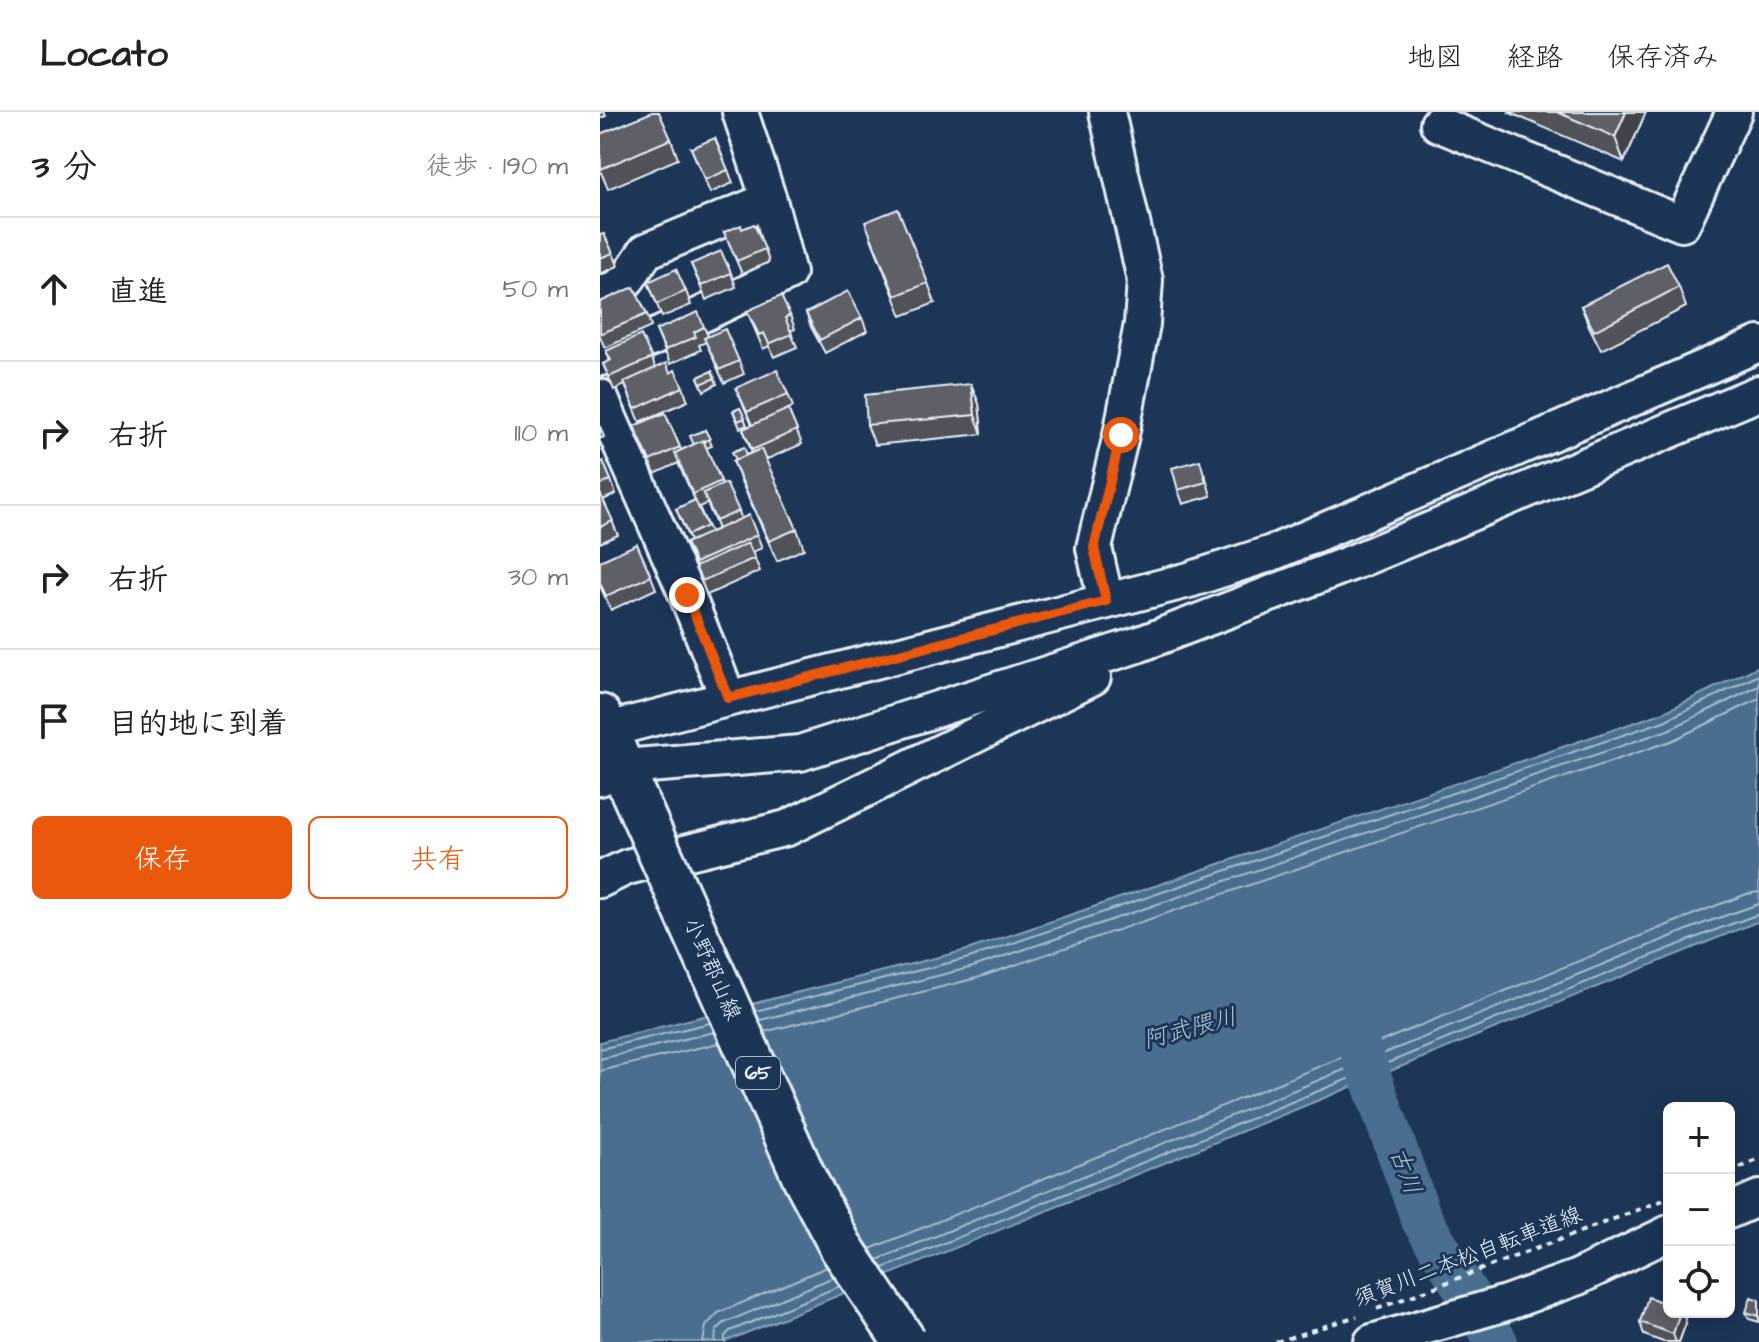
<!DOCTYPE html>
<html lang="ja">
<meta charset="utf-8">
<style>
:root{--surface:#fff;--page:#f2f2f2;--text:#202124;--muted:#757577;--line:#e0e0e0;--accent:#ea580c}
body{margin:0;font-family:"Architects Daughter","Klee One",sans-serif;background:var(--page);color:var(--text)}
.controls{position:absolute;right:24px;bottom:24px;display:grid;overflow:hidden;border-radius:12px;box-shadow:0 4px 20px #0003}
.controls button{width:72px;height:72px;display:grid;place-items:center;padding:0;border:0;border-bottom:2px solid var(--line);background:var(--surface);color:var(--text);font:40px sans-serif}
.stop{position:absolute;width:24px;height:24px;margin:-18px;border:6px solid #ea580c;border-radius:50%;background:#fff}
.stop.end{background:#ea580c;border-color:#fff;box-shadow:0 2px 8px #0008}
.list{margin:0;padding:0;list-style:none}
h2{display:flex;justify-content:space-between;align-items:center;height:104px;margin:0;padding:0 32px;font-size:34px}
h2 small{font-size:26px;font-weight:400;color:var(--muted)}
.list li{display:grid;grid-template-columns:52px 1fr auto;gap:24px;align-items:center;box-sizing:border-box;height:144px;padding:0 32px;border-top:2px solid var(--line)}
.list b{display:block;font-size:30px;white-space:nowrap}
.list em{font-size:26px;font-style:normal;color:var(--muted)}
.actions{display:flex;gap:16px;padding:24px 32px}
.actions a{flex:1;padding:18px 0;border:2px solid var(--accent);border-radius:12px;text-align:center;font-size:28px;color:var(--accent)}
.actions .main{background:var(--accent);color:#fff}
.icon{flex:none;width:44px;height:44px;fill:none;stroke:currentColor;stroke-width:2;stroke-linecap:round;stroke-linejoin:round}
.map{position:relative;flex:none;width:1159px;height:1230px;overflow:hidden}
header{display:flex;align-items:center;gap:48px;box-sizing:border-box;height:112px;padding:0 40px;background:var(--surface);border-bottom:2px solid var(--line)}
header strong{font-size:38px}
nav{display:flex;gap:44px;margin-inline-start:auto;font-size:28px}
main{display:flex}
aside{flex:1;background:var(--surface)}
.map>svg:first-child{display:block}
</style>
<header>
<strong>Locato</strong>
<nav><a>地図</a><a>経路</a><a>保存済み</a></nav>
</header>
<main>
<aside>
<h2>3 分<small>徒歩 · 190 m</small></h2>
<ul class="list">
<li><svg class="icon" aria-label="ahead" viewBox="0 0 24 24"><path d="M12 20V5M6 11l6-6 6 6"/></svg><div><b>直進</b></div><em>50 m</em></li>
<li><svg class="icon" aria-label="right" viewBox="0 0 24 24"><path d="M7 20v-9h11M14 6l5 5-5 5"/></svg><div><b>右折</b></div><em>110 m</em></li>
<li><svg class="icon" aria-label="right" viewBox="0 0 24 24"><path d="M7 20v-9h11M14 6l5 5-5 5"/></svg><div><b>右折</b></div><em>30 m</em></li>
<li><svg class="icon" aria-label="arrive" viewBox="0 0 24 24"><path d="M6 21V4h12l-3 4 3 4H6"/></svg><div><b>目的地に到着</b></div></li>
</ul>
<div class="actions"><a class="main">保存</a><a>共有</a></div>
</aside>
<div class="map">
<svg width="1159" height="1230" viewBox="0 0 1159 1230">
<rect width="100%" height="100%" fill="#1d3557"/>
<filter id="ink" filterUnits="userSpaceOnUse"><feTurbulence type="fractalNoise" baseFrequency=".0125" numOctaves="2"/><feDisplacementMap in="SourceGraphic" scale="16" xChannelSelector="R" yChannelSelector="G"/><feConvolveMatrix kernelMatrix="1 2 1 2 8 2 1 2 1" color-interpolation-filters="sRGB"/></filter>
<g filter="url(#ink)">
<polygon fill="#486e8f" stroke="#88a2b9" stroke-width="2" points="1159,554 1159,809 124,1230 0,1230 0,930 367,838 1062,601"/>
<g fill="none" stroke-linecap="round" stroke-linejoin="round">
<g stroke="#a8bdce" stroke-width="2">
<polyline points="155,899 369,846 1064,609 1159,563"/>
<polyline points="160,908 373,855 1068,618 1159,574"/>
<polyline points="164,920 377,866 1071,629 1159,587"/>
<polyline points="0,937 110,911"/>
<polyline points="0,947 114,920"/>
<polyline points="0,959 119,931"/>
<polyline points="270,1137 1102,799 1147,782 1159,780"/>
<polyline points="277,1148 1107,810 1159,792"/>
<polyline points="283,1156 1110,820 1159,802"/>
<polyline points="103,1230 106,1214 118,1201 227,1155"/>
<polyline points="115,1230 116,1219 124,1211 234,1165"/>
<polyline points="125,1230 125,1224 130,1219 240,1174"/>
</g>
<polyline stroke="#486e8f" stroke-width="42" points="751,911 822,1108 897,1230"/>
<g stroke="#e8f1f8" stroke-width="40">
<g id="minor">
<polyline points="838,12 1082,112 1134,0"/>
<polyline points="0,182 18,176 28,166 46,139 169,88"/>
<polyline points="0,246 55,225 188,161 169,88 140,0"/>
<polyline points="0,285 87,483 128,586"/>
<polyline points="506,489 494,436 521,323 542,212 545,168 507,0"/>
<polyline points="7,618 589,468 672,441 1159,232"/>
<polyline points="0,666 23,655 200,641 540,532 756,449 1159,281"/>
<polyline points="0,768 27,755 187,716 493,565"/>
<polyline points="1129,1099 1159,1086"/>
<polyline points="772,1230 906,1191 978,1165 1069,1121"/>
</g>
</g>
<g stroke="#e8f1f8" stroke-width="48">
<polyline id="major" points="0,604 33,681"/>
</g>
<g stroke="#e8f1f8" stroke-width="4" stroke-dasharray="6 6" stroke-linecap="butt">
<polyline points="1129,1061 1159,1047"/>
<polyline points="777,1197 1069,1086"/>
<polyline points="676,1230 757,1204"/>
</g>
<use href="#minor" stroke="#1d3557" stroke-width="34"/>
<use href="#major" stroke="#1d3557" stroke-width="42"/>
<g stroke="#e8f1f8" stroke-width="48" stroke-linecap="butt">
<polyline id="major-bridge" points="33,681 205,1067 241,1135 305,1230"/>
</g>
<use href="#major-bridge" stroke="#1d3557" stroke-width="42"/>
</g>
<g fill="#515159" stroke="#e8f1f8" stroke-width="2" fill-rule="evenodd">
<polygon points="0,0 4,0 6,4 0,6"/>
<polygon points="908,0 1046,0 1024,50"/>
<polygon points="0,22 71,27 78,47 8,77 0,58"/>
<polygon points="91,36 128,58 133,71 110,81"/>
<polygon points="124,120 165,137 169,150 142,162"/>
<polygon points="0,123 13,141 18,154 0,162"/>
<polygon points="272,129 328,171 335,191 302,204"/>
<polygon points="91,152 131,161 136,175 106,188"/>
<polygon points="48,170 86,179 91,193 62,205"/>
<polygon points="1079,175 1086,195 1001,238 989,214 981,194"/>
<polygon points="0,190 47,202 51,215 5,236 0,225"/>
<polygon points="147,199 190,203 195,217 190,219 197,235 174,245 169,234 163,237"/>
<polygon points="206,201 262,206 267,219 225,241 211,215"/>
<polygon points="104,215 108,224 139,249 144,262 124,271 106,230 99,233 101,238 70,252 56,218"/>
<polygon points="6,239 52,246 55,256 70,261 83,275 88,289 40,310 25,273 14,278 3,252 10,249"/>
<polygon points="112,259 117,272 104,279 98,265"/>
<polygon points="371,272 379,292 382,322 275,333 267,313"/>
<polygon points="136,276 188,282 193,295 188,297 202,332 165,348 197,417 204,437 177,449 141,369 133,349 152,341 143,317 152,313"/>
<polygon points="140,296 147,313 140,316 133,299"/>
<path d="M65 301 81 338 93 333 105 318 112 334 106 336 122 372 139 399 141 406 157 423 162 436 152 440 160 459 107 483 86 431 90 429 76 397 95 388 78 351 55 362 34 314ZM107 391 118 417 110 420 99 395Z"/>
<polygon points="0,314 4,325 0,327"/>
<polygon points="0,350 11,368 16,382 3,388 18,423 0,431"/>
<polygon points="605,362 611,384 583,392 578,378"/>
<polygon points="0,449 51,464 56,477 11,498 0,474"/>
<polygon points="1159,1188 1159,1210 1149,1207 1146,1200"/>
<polygon points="1040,1210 1086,1211 1079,1230 1063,1230 1044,1223"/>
</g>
<g fill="#424249" stroke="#e8f1f8" stroke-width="2">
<polygon points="1026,0 1046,0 1024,50 1015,25"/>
<polygon points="371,272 379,292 382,322 375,303"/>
<polygon points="1080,1200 1083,1200 1086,1211 1079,1230 1076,1230 1073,1222"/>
</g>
<g fill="#5e5e68" stroke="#e8f1f8" stroke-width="2">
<polygon points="52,0 59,0 71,27 1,57 0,22"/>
<polygon points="957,0 1026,0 1015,25"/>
<polygon points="115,26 128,58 105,68 91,36"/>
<polygon points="298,97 328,171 295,184 265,110"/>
<polygon points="154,112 165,137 137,149 124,120 141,113 142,117"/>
<polygon points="4,122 13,141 0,146 0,123"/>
<polygon points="121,139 131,161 101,174 91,152"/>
<polygon points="1067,151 1079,175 994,219 981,194"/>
<polygon points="76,157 86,179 57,192 48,170"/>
<polygon points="34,175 47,202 0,222 0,190"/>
<polygon points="248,179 262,206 220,228 206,201"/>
<polygon points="181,184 190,203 185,206 192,222 169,232 164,221 159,223 147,199"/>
<polygon points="98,200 104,215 94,220 96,225 65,238 56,218"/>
<polygon points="125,217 139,249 119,258 104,226"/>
<polygon points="41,223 52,246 9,265 3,252 11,248 6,239"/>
<polygon points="66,251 70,261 75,258 83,275 35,297 24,270"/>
<polygon points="177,258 188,282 147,300 136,276"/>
<polygon points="112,259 115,266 101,272 98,265"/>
<polygon points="371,272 375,303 267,313 265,283"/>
<polygon points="140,296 145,306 138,309 133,299"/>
<polygon points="188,297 197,318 152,338 143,317"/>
<polygon points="65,301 80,335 50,349 34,314"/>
<polygon points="105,318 110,327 94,333 90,324"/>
<polygon points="103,328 121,369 93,382 75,341"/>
<polygon points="144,335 147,343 136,348 132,340"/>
<polygon points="161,337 197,417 169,429 133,349"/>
<polygon points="600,348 606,370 578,378 572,356"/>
<polygon points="3,349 11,368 0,373 0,350"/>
<polygon points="126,371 139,399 116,409 103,381"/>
<polygon points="0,381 13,409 0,415"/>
<polygon points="95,388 107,414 88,423 76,397"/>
<polygon points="149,403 157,423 95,451 86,431"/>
<polygon points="148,431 155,446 102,469 95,455"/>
<polygon points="37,432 51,464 6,484 0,471 0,449"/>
<polygon points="1048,1185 1069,1193 1069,1200 1080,1200 1073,1222 1040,1210"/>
<polygon points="1151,1185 1159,1188 1159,1204 1146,1200"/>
</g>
</g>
<g fill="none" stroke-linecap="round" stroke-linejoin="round" filter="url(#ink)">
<polyline stroke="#ea580c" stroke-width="10" points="87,483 128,586 506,489 494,436 521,323"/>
</g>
<g text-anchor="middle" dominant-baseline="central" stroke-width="6" stroke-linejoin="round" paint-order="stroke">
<rect fill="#1d3557" stroke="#abb9c8" stroke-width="2" x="136" y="945" width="44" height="32" rx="6"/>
<g font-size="20" font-weight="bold" fill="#e8f1f8">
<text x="158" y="961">65</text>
</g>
<g font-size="22" fill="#e8f1f8" stroke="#1d3557">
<text transform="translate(112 857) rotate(66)">小野郡山線</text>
<text transform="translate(868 1145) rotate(-21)">須賀川二本松自転車道線</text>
</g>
<g font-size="24" font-style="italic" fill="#b0c3d3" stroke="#1d3557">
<text transform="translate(590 917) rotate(-15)">阿武隈川</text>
<text transform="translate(805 1059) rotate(70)">古川</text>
</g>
</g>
</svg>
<div class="controls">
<button>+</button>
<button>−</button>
<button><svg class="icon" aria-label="locate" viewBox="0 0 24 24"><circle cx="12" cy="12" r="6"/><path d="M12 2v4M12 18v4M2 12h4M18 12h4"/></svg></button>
</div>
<div class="stop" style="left:521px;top:323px"></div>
<div class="stop end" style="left:87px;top:483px"></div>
</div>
</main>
